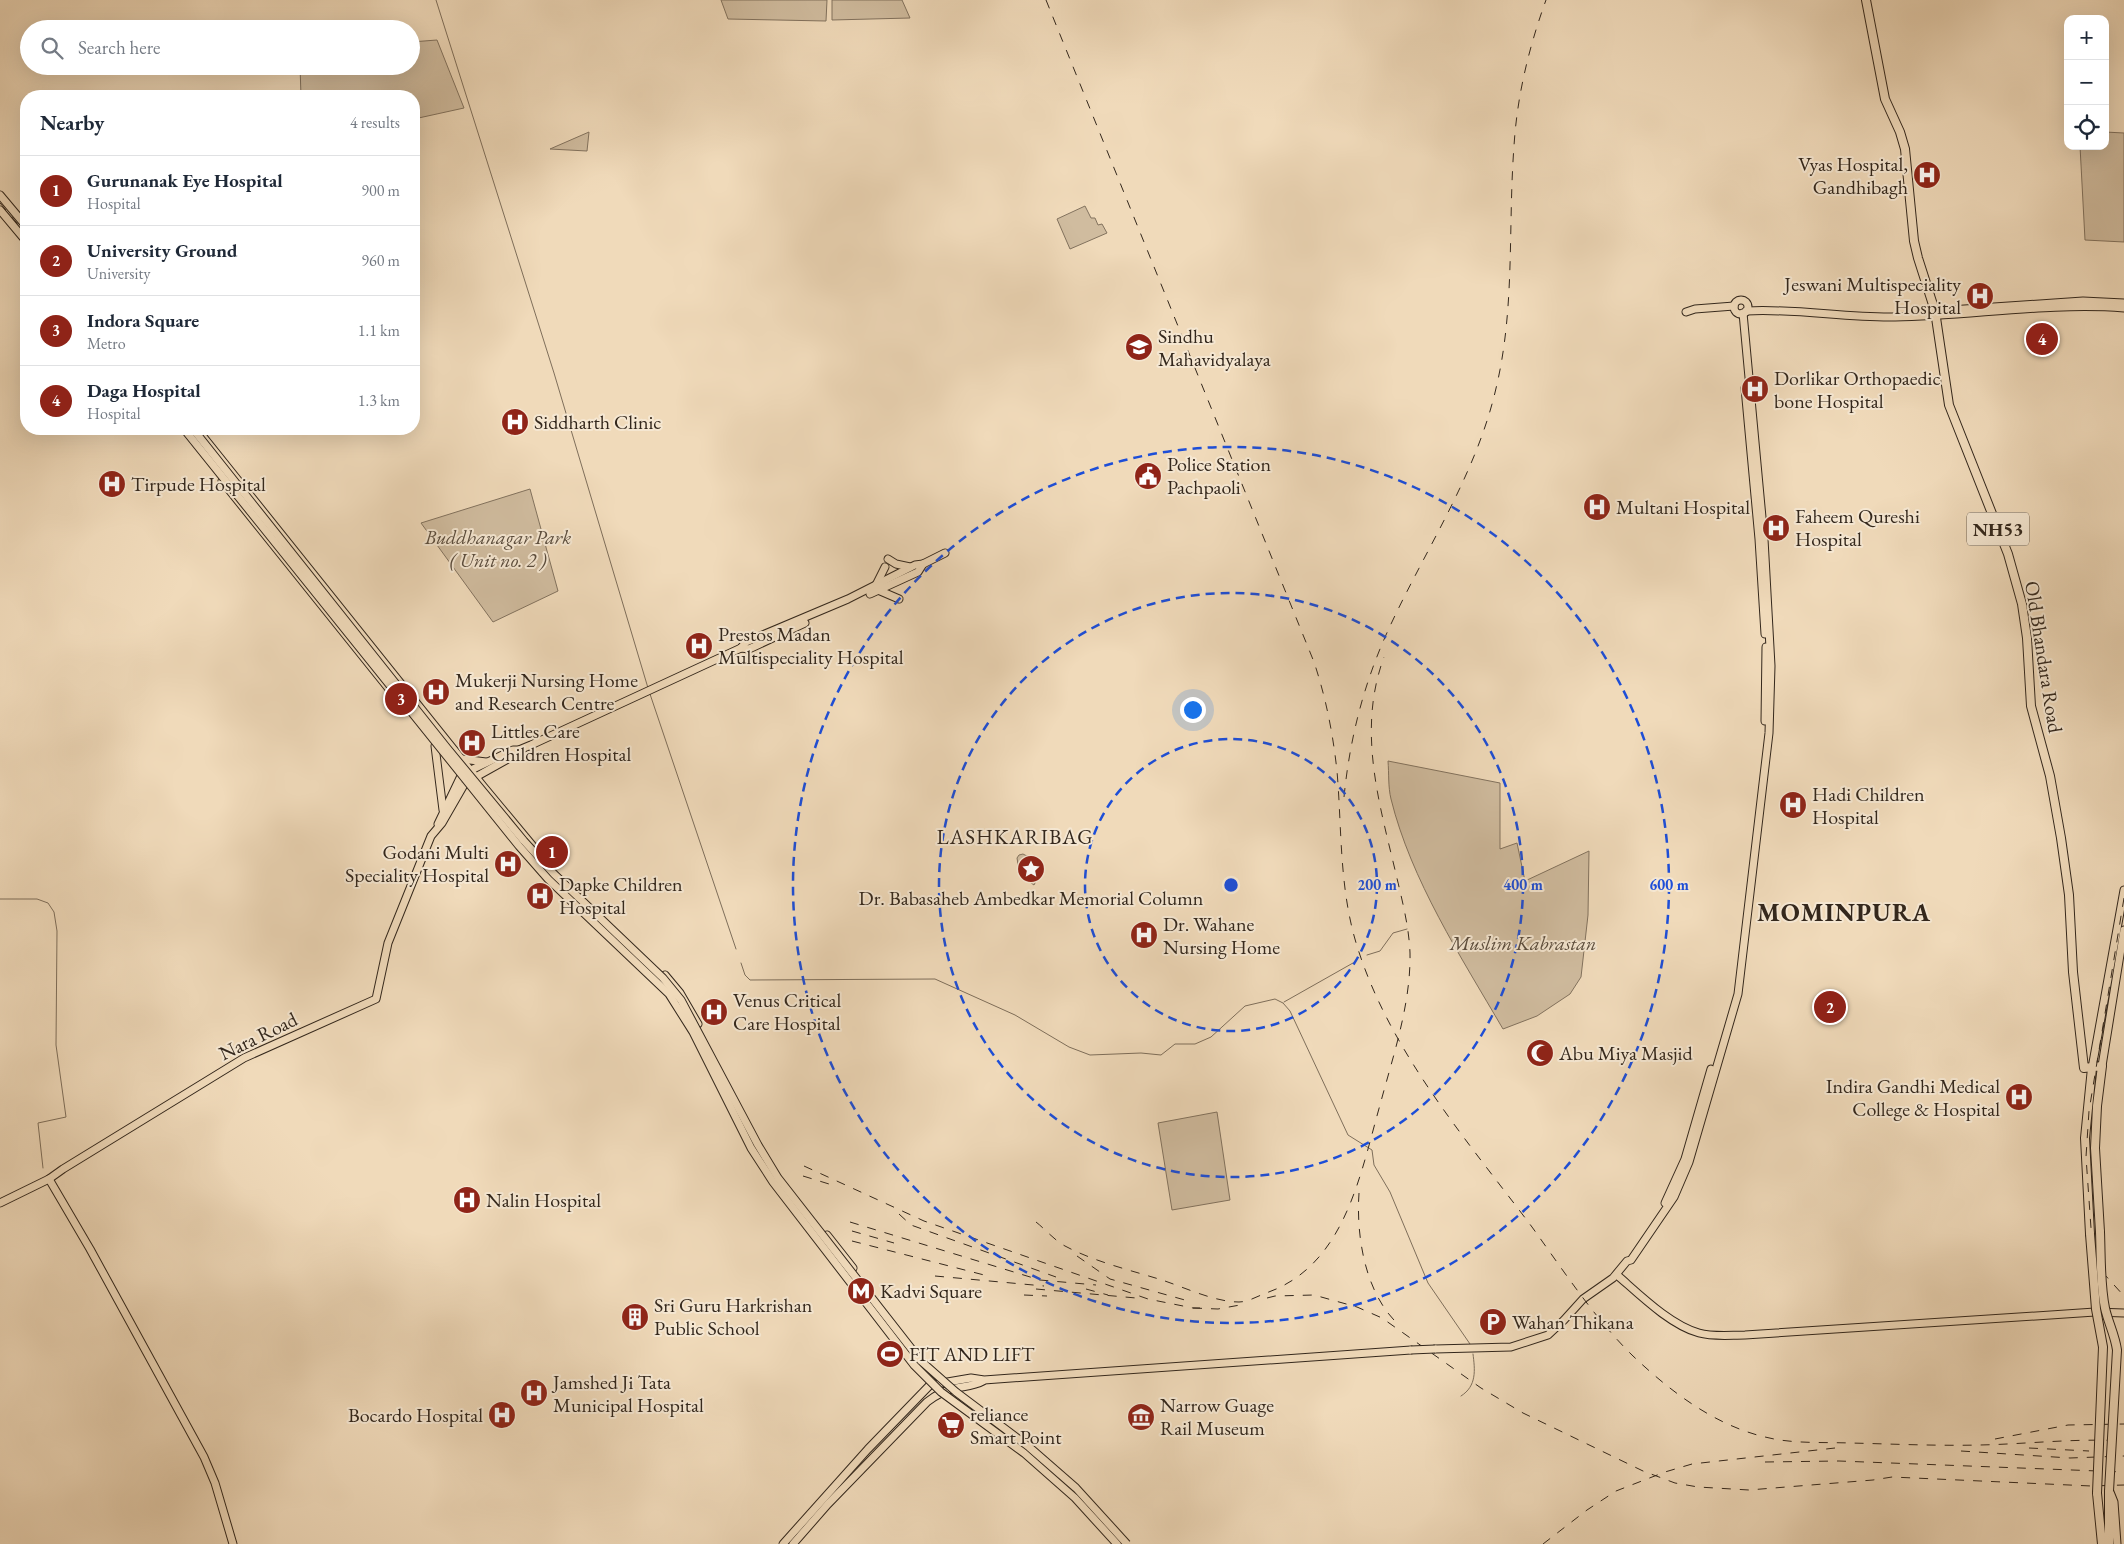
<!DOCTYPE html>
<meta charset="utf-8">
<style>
:root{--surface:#fff;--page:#f2f2f3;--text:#1f2937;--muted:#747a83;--line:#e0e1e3;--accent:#8f2418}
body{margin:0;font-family:"EB Garamond",serif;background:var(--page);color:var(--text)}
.controls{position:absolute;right:15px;top:15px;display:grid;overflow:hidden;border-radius:10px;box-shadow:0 5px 20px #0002}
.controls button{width:45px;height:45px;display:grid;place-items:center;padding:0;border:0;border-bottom:1px solid var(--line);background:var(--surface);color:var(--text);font:25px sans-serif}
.you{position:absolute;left:1192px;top:709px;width:18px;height:18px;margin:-12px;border:4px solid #fff;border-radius:50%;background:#1a73e8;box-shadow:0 0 0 8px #1a73e833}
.badge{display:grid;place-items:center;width:32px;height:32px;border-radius:50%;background:var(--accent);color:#fff;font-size:16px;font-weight:700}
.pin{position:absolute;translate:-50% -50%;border:2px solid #fff;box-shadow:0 1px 5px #0006}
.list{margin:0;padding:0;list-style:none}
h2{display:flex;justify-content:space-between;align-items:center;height:65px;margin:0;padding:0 20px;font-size:21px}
h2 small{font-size:16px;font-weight:400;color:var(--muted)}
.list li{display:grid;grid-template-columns:32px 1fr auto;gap:15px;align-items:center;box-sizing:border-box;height:70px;padding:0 20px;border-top:1px solid var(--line)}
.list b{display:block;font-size:19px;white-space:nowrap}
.list p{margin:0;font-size:16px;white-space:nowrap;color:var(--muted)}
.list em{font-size:16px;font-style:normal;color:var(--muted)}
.icon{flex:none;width:28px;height:28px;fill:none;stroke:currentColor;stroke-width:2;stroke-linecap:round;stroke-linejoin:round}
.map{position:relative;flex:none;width:2124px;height:1544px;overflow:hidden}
.search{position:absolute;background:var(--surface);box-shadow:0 5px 20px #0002;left:20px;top:20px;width:400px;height:55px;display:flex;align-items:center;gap:12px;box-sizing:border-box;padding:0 18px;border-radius:28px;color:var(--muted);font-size:19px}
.panel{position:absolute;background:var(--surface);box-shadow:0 5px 20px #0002;left:20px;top:90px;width:400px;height:345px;border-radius:20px}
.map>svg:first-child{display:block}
</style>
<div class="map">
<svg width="2124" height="1544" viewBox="0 0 2124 1544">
<rect width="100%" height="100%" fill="#f0daba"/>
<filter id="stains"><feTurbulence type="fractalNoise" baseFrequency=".004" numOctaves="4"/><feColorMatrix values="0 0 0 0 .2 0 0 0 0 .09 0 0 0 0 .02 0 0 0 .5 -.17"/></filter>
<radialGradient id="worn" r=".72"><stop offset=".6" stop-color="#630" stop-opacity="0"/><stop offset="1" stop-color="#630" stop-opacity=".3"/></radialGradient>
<g fill="#d0bc9f" stroke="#82725e">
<polygon points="721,0 827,0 826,21 728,19"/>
<polygon points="832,0 902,0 910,18 832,20"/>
<polygon points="437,40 464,108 414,119 414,96 301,96 300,66 411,66 411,42"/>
<polygon points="589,132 587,151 550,149"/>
<polygon points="2105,132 2124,133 2124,242 2085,240 2080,146 2105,146"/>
<polygon points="1085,206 1091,218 1095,218 1098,225 1102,224 1107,233 1070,249 1057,219"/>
<polygon points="530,489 558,591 493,622 421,523"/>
<path d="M1388 761 1500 783V849L1517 843 1525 881 1589 851 1588 915 1581 977 1570 994 1537 1016 1503 1029C1461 957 1411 880 1391 799 1388 787 1389 773 1388 761Z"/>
<path d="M1023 854 1044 865 1034 885C1022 877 1019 873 1017 858L1019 855Z"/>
<polygon points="1217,1112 1230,1200 1172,1210 1158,1123"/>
</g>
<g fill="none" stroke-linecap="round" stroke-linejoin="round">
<g stroke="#7e6e5a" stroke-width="1">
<polyline points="436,0 554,373 648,688"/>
<polyline points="650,694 736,949"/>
<polyline points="0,899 37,899 48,903 54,912 57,931 56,1045 66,1117 38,1123 43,1168"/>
<polyline points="1367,955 1380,951 1393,933 1407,929"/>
<polyline points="741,963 745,975 750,980 935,979 1015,1015 1069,1047 1090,1055 1141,1053 1161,1055 1175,1044 1195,1044 1211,1037 1245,1006 1275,999 1283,1003 1290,1011 1348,1135 1372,1150 1374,1165 1390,1192 1428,1283 1470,1344"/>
<polyline points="1284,1002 1353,963"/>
<path d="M1461 1396C1477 1386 1475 1370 1473 1354"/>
</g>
<g stroke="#33271c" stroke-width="9">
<g id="major">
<polyline points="0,195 26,226"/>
<polyline points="0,210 26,241"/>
<circle cx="1741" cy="307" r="7"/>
<path d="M1746 311C1796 308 1845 318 1895 317 1970 316 2050 302 2124 308"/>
<polyline points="1935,311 2083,301 2124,303"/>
<polyline points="1686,312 1695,309 1734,306"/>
<polyline points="1745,388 1759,539 1765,634"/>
<polyline points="197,429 483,786 537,851"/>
<polyline points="222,481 397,699"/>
<polyline points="888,559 896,564 910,567"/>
<polyline points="876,585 885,567"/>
<polyline points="878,590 899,599"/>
<polyline points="870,594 918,572 923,564"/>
<polyline points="741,648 749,649 805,623"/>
<polyline points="1765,721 1766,647"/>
<polyline points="435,746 443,810"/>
<polyline points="462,759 486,762"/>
<polyline points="438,824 460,778 471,770 513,750 519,750 531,745 741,648 746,642 848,599 915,565 923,564 945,553"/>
<polyline points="665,975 680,993 698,1024"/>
<polyline points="2102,1066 2124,930"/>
<polyline points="2092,1068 2124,890"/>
<polyline points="49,1179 90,1249 204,1457 215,1483 233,1544"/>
<polyline points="0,1203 49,1179 63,1169 244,1058 376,999 388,943 431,836 442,823 465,783 515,755 519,750"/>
<polyline points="1665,1203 1685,1159 1711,1069"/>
<polyline points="827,1235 853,1268"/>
<path d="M1617 1275C1639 1294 1670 1325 1699 1333 1713 1337 1730 1335 1745 1335L2095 1312 2124 1313"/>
<polyline points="1435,1349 1511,1347 1548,1335 1564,1320 1583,1299 1613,1278 1627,1261 1631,1260 1674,1197 1689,1162 1738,994 1769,733 1771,666 1764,539 1743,313"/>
<polyline points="2110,1492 2114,1502 2117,1544"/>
<polyline points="783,1544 868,1449 930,1385 971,1378 984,1380 1411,1350"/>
<path d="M793 1544 828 1504 927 1402C936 1395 945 1390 956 1388 966 1386 974 1386 983 1381"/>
</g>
</g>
<g stroke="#33271c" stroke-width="10">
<g id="highway">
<polyline points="1866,0 1885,99 1900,132 1905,149 1914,241 1918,258 1935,311 1949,405 2008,554 2022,604 2027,638 2031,706 2050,776 2061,838 2069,895 2073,972 2084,1068 2102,1066 2097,1106 2095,1148 2100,1232"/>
<polyline points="2090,1234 2085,1138 2092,1068"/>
<polyline points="2109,1491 2109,1544"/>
<polyline points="2097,1493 2102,1544"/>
</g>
</g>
<use href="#major" stroke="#f0daba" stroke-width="7"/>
<use href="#highway" stroke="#f0daba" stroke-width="8"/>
<g stroke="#33271c" stroke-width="1" stroke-dasharray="9 9" stroke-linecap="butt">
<path d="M1046 0 1314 662C1326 698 1333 734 1337 771 1342 830 1339 888 1357 946 1390 1052 1466 1139 1532 1227 1563 1270 1595 1319 1633 1356 1670 1391 1714 1425 1765 1437 1792 1444 1822 1442 1850 1443 1893 1444 1937 1446 1980 1445 2028 1444 2076 1438 2124 1441"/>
<polyline points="0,203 26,234"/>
<path d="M190 429 404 699 527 848 570 895 670 989 687 1011 754 1144 775 1176 925 1370C952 1396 984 1415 1013 1438 1054 1470 1090 1505 1124 1544"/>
<path d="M1344 797C1350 736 1365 679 1391 624 1428 545 1478 471 1497 384 1515 306 1508 225 1514 146 1517 96 1529 47 1546 0"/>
<polyline points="2124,898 2089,1111 2086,1157 2091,1228 2096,1253 2105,1275 2124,1296"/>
<polyline points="804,1166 924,1221 1148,1299 1193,1308 1200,1308"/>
<polyline points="803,1176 829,1184"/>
<path d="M1359 1193C1356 1236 1365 1294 1399 1325"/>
<polyline points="899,1214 911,1225 1056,1277"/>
<polyline points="850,1222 1040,1280 1096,1285"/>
<path d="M1036 1222C1045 1229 1054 1240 1065 1246 1095 1262 1130 1270 1162 1280 1186 1288 1215 1302 1239 1302 1248 1302 1258 1296 1266 1293 1345 1266 1360 1175 1380 1105 1393 1056 1411 1004 1410 953 1409 926 1402 900 1396 874 1379 802 1357 730 1384 657"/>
<polyline points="852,1231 894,1243"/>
<polyline points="852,1241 988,1276"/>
<polyline points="1077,1256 1110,1279 1192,1302"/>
<polyline points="935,1276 1044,1286"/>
<polyline points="1036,1289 1136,1298"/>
<polyline points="1086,1289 1108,1295"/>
<polyline points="1024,1295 1047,1296"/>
<polyline points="1267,1298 1275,1296 1314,1295 1357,1307 1382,1318 1481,1388 1523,1413 1643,1471 1675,1483 1698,1487 1749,1490 1873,1480 1892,1477 2091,1486 2124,1485"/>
<polyline points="1193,1308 1218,1309 1240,1305"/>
<polyline points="1995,1439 2068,1425 2124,1424"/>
<polyline points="2029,1448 2089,1451"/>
<polyline points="1961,1451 2070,1458 2124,1456"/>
<polyline points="1765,1462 1839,1461 2124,1472"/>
<polyline points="1543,1544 1587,1510 1616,1491 1665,1472 1692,1464 1835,1448"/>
</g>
<g stroke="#33271c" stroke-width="9" stroke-linecap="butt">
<g id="major-bridge">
<polyline points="184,429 519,846 548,879 669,994 693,1032 751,1148 773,1182 914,1365 941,1392 1024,1453 1075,1498 1117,1544"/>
<polyline points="193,429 447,748 524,841 554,874 663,978 681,1000 758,1145 778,1178 921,1361 956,1392 1029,1447 1076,1488 1127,1544"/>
<polyline points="1411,1350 1435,1349"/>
</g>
</g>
<g stroke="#33271c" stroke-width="10" stroke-linecap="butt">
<g id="highway-bridge">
<path d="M2100 1232C2101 1257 2100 1284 2105 1308 2108 1322 2115 1335 2117 1350L2109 1491"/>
<polyline points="2090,1234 2096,1309 2103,1347 2097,1493"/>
</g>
</g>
<use href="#major-bridge" stroke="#f0daba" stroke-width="7"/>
<use href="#highway-bridge" stroke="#f0daba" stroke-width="8"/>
</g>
<g fill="none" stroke="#1d4ed8" stroke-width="2.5" stroke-dasharray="9 6">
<circle cx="1231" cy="885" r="146"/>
<circle cx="1231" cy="885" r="292"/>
<circle cx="1231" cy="885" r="438"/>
</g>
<defs>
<g id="hospital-disc" transform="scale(1.4375)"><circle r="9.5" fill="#8f2418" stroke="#f5e7d2"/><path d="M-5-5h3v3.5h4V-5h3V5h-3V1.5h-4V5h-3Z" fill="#fff"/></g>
<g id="university-disc" transform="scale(1.4375)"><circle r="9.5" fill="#8f2418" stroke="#f5e7d2"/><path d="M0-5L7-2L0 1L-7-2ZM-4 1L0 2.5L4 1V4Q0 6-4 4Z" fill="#fff"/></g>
<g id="civic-disc" transform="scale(1.4375)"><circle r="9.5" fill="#8f2418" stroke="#f5e7d2"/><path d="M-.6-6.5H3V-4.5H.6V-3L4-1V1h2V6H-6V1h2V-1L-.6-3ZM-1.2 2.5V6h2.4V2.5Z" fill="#fff"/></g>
<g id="sight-disc" transform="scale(1.4375)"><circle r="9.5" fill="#8f2418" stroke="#f5e7d2"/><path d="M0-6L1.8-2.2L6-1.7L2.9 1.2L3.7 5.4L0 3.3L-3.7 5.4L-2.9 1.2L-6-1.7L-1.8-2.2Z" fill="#fff"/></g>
<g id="mosque-disc" transform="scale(1.4375)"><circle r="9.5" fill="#8f2418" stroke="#f5e7d2"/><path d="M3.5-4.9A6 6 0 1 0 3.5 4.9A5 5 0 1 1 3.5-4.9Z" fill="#fff"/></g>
<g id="metro-disc" transform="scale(1.4375)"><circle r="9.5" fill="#8f2418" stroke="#f5e7d2"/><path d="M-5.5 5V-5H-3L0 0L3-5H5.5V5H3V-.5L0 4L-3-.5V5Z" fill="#fff"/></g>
<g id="building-disc" transform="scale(1.4375)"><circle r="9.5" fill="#8f2418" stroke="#f5e7d2"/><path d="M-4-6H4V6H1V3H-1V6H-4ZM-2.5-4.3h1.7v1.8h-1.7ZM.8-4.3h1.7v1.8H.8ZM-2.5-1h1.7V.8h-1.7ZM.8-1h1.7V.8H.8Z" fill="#fff"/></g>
<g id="parking-disc" transform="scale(1.4375)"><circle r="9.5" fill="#8f2418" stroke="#f5e7d2"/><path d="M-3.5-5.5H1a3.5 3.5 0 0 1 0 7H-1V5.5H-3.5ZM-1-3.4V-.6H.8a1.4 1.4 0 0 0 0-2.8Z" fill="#fff"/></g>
<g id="stadium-disc" transform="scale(1.4375)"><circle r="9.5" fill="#8f2418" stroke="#f5e7d2"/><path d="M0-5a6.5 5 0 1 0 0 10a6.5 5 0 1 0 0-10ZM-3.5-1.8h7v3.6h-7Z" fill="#fff"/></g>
<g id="museum-disc" transform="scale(1.4375)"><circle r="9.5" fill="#8f2418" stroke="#f5e7d2"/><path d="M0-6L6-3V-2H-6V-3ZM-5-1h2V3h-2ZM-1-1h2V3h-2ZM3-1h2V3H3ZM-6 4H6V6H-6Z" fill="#fff"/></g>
<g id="supermarket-disc" transform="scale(1.4375)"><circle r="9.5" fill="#8f2418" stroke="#f5e7d2"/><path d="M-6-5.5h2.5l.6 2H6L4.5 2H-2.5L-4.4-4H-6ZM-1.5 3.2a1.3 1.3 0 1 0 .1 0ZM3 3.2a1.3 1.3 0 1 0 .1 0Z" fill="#fff"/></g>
</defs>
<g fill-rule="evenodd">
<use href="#hospital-disc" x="1927" y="175"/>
<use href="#hospital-disc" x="1980" y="296"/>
<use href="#university-disc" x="1139" y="347"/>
<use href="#hospital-disc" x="1755" y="389"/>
<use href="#hospital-disc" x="515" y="422"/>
<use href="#civic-disc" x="1148" y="476"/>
<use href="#hospital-disc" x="112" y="484"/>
<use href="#hospital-disc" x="1597" y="507"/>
<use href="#hospital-disc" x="1776" y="528"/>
<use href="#hospital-disc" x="699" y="646"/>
<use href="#hospital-disc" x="436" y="692"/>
<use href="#hospital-disc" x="472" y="743"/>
<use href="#hospital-disc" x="1793" y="805"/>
<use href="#hospital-disc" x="508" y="864"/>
<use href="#sight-disc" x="1031" y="869"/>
<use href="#hospital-disc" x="540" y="896"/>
<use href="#hospital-disc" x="1144" y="935"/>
<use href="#hospital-disc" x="714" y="1012"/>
<use href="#mosque-disc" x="1540" y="1053"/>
<use href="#hospital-disc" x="2019" y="1097"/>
<use href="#hospital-disc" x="467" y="1200"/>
<use href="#metro-disc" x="861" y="1291"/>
<use href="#building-disc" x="635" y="1317"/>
<use href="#parking-disc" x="1493" y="1322"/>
<use href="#stadium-disc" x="890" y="1354"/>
<use href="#hospital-disc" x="534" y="1393"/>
<use href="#hospital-disc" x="502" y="1415"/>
<use href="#museum-disc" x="1141" y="1417"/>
<use href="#supermarket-disc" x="951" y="1425"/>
</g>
<g text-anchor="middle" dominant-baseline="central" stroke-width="4" stroke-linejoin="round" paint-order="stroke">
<rect fill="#f5e7d2" stroke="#6d6153" stroke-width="1" x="1967" y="512.5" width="62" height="33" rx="4"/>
<g font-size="19" font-weight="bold" fill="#33271c">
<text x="1998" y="529">NH53</text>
</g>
<g font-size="20" fill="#33271c" stroke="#f5e7d2" text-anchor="start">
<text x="1908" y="164" text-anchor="end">Vyas Hospital,<tspan x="1908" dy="23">Gandhibagh</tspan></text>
<text x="1961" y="284" text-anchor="end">Jeswani Multispeciality<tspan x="1961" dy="23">Hospital</tspan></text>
<text x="1158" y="336">Sindhu<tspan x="1158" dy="23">Mahavidyalaya</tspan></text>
<text x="1774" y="378">Dorlikar Orthopaedic<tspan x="1774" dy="23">bone Hospital</tspan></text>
<text x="534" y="422">Siddharth Clinic</text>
<text x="1167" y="464">Police Station<tspan x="1167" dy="23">Pachpaoli</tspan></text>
<text x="131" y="484">Tirpude Hospital</text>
<text x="1616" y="507">Multani Hospital</text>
<text x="1795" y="516">Faheem Qureshi<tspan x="1795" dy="23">Hospital</tspan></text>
<text x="718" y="634">Prestos Madan<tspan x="718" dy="23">Multispeciality Hospital</tspan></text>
<text x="455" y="680">Mukerji Nursing Home<tspan x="455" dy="23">and Research Centre</tspan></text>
<text x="491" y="731">Littles Care<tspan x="491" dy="23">Children Hospital</tspan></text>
<text x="1812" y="794">Hadi Children<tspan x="1812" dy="23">Hospital</tspan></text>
<text x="489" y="852" text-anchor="end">Godani Multi<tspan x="489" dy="23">Speciality Hospital</tspan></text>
<text x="559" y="884">Dapke Children<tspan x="559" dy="23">Hospital</tspan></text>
<text x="1031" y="898" text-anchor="middle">Dr. Babasaheb Ambedkar Memorial Column</text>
<text x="1163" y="924">Dr. Wahane<tspan x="1163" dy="23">Nursing Home</tspan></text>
<text x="733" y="1000">Venus Critical<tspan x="733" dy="23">Care Hospital</tspan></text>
<text x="1559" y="1053">Abu Miya Masjid</text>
<text x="2000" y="1086" text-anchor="end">Indira Gandhi Medical<tspan x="2000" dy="23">College &amp; Hospital</tspan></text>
<text x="486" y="1200">Nalin Hospital</text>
<text x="880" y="1291">Kadvi Square</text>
<text x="654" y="1305">Sri Guru Harkrishan<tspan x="654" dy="23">Public School</tspan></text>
<text x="1512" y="1322">Wahan Thikana</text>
<text x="909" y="1354">FIT AND LIFT</text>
<text x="553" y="1382">Jamshed Ji Tata<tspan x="553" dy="23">Municipal Hospital</tspan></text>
<text x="1160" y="1405">Narrow Guage<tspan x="1160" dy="23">Rail Museum</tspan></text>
<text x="970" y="1414">reliance<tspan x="970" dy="23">Smart Point</tspan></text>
<text x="483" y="1415" text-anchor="end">Bocardo Hospital</text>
</g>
<g font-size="20" font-style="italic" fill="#5a4c3d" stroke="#f5e7d2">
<text x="498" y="537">Buddhanagar Park<tspan x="498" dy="23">( Unit no. 2 )</tspan></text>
<text x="1523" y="943">Muslim Kabrastan</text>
</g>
<g font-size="20" fill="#33271c" stroke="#f5e7d2">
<text transform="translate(2044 657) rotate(81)">Old Bhandara Road</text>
<text transform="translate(258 1036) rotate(-26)">Nara Road</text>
</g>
<g font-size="21" letter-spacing="1" fill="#33271c" stroke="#f5e7d2">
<text x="1015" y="836">LASHKARIBAG</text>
</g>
<g font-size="25" font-weight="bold" letter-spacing="1" fill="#33271c" stroke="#f5e7d2">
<text x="1844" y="912">MOMINPURA</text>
</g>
</g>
<circle cx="1231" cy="885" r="8" fill="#1d4ed8" stroke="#f5e7d2" stroke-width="2.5"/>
<g font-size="15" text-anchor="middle" font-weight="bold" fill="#1d4ed8" stroke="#f5e7d2" stroke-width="4" stroke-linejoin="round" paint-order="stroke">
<text x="1377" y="890">200 m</text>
<text x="1523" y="890">400 m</text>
<text x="1669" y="890">600 m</text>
</g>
<rect width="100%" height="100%" filter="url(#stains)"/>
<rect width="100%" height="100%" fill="url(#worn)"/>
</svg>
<div class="controls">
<button>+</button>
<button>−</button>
<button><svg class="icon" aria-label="locate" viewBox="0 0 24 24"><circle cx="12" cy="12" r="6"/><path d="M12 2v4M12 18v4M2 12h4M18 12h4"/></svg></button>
</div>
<div class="you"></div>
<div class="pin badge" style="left:552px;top:852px">1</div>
<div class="pin badge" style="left:1830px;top:1007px">2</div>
<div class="pin badge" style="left:401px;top:699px">3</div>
<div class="pin badge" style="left:2042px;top:339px">4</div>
<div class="search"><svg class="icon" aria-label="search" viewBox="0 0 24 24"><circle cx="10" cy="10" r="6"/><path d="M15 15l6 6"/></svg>Search here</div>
<section class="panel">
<h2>Nearby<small>4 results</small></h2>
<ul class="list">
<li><span class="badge">1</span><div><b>Gurunanak Eye Hospital</b><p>Hospital</p></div><em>900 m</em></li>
<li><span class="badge">2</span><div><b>University Ground</b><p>University</p></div><em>960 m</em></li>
<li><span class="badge">3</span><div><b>Indora Square</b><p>Metro</p></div><em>1.1 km</em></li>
<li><span class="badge">4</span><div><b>Daga Hospital</b><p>Hospital</p></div><em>1.3 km</em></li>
</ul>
</section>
</div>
